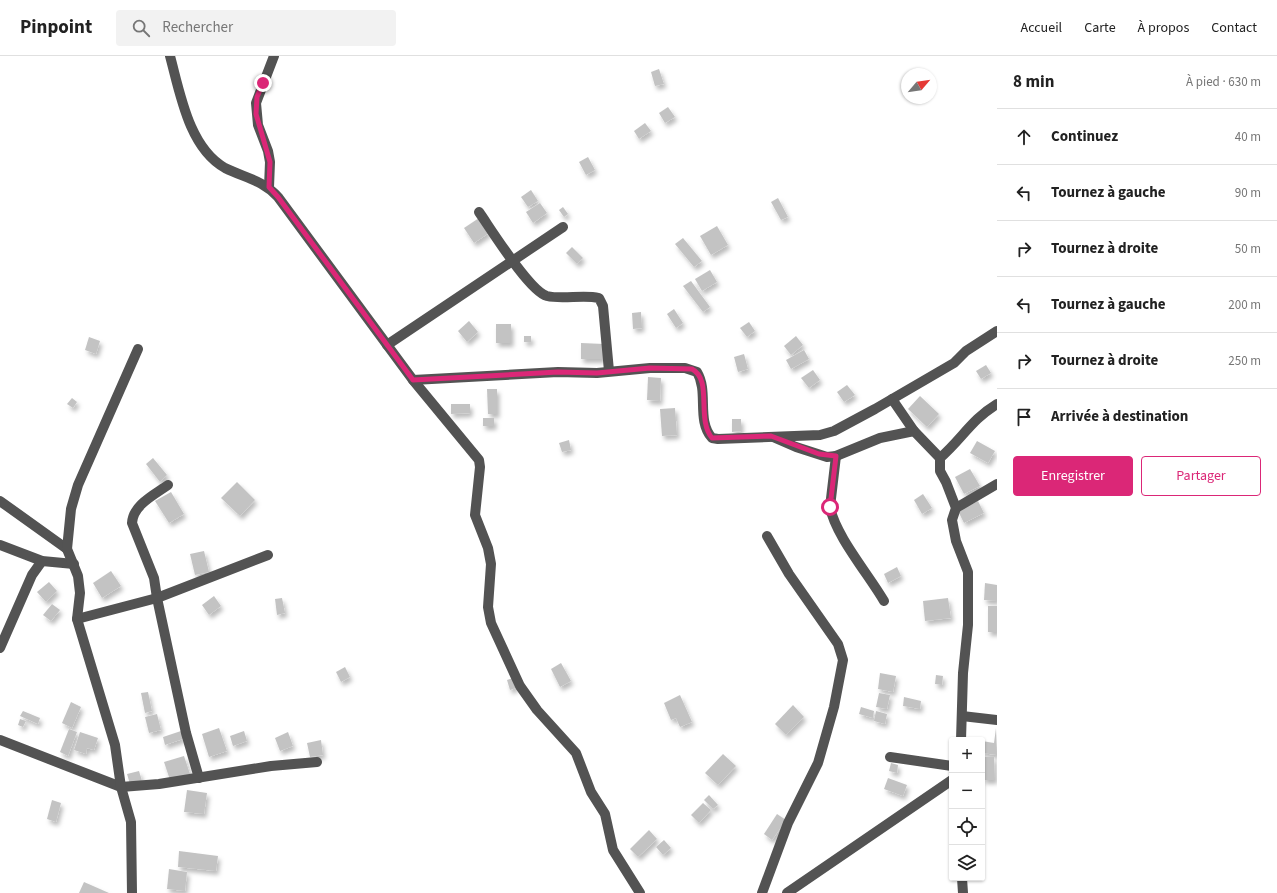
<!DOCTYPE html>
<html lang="fr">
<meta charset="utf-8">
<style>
:root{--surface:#fff;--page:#f2f2f2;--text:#222;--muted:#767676;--line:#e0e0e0;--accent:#db2777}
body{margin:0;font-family:"Source Sans 3",sans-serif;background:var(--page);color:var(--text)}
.controls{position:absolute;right:12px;bottom:12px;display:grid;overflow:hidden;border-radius:4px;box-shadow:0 1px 3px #0004}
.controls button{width:36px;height:36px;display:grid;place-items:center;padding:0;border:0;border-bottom:1px solid var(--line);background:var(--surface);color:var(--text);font:20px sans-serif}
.compass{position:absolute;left:901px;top:12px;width:36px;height:36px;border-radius:50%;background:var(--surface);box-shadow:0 1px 3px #0004;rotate:61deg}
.stop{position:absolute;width:12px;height:12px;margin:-9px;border:3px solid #db2777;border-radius:50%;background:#fff}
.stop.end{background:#db2777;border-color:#fff;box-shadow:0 1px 4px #0008}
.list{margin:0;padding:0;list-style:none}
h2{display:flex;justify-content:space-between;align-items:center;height:52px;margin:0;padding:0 16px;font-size:17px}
h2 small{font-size:13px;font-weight:400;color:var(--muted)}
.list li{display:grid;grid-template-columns:26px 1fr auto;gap:12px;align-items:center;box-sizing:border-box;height:56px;padding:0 16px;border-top:1px solid var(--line)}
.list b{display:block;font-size:15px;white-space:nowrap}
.list em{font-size:13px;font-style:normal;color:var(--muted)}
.actions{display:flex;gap:8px;padding:12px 16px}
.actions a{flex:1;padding:9px 0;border:1px solid var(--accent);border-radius:4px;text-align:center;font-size:14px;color:var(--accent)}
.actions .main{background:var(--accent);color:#fff}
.icon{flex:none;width:22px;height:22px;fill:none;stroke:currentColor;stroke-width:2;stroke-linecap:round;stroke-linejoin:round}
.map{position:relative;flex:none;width:997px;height:837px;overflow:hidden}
header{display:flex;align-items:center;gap:24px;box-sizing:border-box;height:56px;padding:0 20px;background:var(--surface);border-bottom:1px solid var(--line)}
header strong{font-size:19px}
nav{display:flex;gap:22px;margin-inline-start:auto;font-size:14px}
.search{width:280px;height:36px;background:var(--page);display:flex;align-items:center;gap:10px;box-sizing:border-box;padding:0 14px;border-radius:4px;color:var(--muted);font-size:15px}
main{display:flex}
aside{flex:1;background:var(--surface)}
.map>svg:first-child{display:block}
</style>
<header>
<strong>Pinpoint</strong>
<div class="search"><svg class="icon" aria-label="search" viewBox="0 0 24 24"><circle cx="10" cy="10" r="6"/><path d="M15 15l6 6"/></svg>Rechercher</div>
<nav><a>Accueil</a><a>Carte</a><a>À propos</a><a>Contact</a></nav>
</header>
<main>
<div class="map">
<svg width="997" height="837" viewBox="0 0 997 837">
<defs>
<filter id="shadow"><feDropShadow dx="2.5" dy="4" stdDeviation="2" flood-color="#0004"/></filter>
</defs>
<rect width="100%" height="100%" fill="#fff"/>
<g fill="#c3c3c3" filter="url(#shadow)">
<polygon points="659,13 664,28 655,30 651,16"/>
<polygon points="668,51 675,61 665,67 659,57"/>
<polygon points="645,67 651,75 639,83 634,75"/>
<polygon points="588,101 595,114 586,119 579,106"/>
<polygon points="531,134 538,145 528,151 521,141"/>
<polygon points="778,142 788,161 781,164 771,146"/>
<polygon points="540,147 547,157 533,167 526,156"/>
<polygon points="563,151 568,158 564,161 559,154"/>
<polygon points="479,162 489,177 474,187 464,172"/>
<polygon points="717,170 728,189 711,199 700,180"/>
<polygon points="683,182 702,205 694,211 675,188"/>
<polygon points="572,191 583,202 577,208 566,197"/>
<polygon points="710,214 717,226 702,235 695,223"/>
<polygon points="691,225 710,251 703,256 683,230"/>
<polygon points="674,253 683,267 676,272 667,258"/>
<polygon points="641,256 642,272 633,273 632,257"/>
<polygon points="469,265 478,276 467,286 458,275"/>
<polygon points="749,266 755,275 747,281 740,272"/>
<rect x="496" y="268" width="15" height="19"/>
<rect x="524" y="280" width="7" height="6"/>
<polygon points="796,280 803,289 791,299 784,290"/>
<polygon points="89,281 100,285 96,298 85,294"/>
<polygon points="581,287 604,288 603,303 581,303"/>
<polygon points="804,294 809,303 791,313 786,304"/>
<polygon points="744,298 748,313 738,316 734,301"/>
<polygon points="986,309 991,317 981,323 976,315"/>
<polygon points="813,314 820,324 809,332 801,322"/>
<polygon points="648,321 661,322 660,345 647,344"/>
<polygon points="847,329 855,339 844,346 837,336"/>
<polygon points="487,333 497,333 497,358 488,358"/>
<polygon points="920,340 939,358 927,371 908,353"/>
<polygon points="72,342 77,346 73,352 67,348"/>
<polygon points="451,348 470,348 470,357 451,358"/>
<polygon points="675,352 677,379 662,380 660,353"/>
<rect x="483" y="362" width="11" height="8"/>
<polygon points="732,363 741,363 741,375 732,376"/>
<polygon points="569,384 571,394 562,396 559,387"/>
<polygon points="977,385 995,395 988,407 970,397"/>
<polygon points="153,402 167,419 160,426 146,408"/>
<polygon points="970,413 980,430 964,438 955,421"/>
<polygon points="237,426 255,444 240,460 221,442"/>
<polygon points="171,436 184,458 169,467 155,445"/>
<polygon points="923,438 932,452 922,458 914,444"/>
<polygon points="978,445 984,457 964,467 958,455"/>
<polygon points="204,495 209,516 195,519 190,498"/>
<polygon points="897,511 901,520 888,527 884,518"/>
<polygon points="111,515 121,530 102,542 93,527"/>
<polygon points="49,526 57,535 46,546 37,536"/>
<polygon points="985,527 997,529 997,545 984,544"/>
<polygon points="214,540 221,550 209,559 202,549"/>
<polygon points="282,542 285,557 277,559 275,543"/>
<polygon points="948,542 951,562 925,565 923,545"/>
<polygon points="52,548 60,554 51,565 43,559"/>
<rect x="988" y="550" width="9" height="26"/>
<polygon points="561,607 571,625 560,631 551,613"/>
<polygon points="345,611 350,621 341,626 336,616"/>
<polygon points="880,617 896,620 893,636 878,633"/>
<polygon points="936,619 943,620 942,629 935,628"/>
<polygon points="513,622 516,632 510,634 507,624"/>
<polygon points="148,636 152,655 145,657 141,637"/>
<polygon points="879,637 890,639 887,653 876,651"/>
<polygon points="680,639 692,666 680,671 676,662 671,664 664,647"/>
<polygon points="904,641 921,645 920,653 903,650"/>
<polygon points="71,646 81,651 72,672 62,667"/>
<polygon points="793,649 804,661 786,679 775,668"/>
<polygon points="861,651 874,655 873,662 859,658"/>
<polygon points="23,655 40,662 38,668 20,660"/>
<polygon points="876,655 887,658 885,668 874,665"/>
<polygon points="157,658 161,674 149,677 145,661"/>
<polygon points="20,663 26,665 23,671 18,669"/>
<polygon points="219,672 227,695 209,701 202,678"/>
<polygon points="996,672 997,699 982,697 982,685 994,687"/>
<polygon points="69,673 77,676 68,700 60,696"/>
<polygon points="181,675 183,683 165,689 163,681"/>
<polygon points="244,675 247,685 233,690 230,680"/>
<polygon points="80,676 98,682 94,694 87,692 86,698 74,694"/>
<polygon points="288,676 293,690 280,695 275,682"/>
<polygon points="321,684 323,699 310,701 307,687"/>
<polygon points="723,698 736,710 718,729 705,717"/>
<polygon points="184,700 190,718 170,724 164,706"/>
<polygon points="983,701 994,701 995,724 983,724"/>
<polygon points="891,707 898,709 897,717 889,715"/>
<polygon points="139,715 142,725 130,728 127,718"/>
<polygon points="888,722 907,729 903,740 884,733"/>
<polygon points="187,734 207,737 204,758 184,756"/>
<polygon points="709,739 718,749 713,753 704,744"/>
<polygon points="52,744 61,747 56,766 47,763"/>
<polygon points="703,747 711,754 699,767 691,759"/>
<polygon points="777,758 786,764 772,784 764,778"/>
<polygon points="649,774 657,783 638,801 630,793"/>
<polygon points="664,784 671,792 663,799 656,791"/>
<polygon points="179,795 218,800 216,815 178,811"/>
<polygon points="169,813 187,816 185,835 167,833"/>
<polygon points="84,826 109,837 79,837"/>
</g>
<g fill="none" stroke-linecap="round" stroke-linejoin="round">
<g stroke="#535353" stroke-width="10">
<path d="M170 0C180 37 189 92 225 112 245 122 263 124 278 141L413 324 479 404 480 411 475 459 488 492 491 508 488 551 491 567 520 630 537 654 576 697 591 736 605 758 613 794 640 837"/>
<polyline points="269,131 270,106 268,95 258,69 256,47 274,0"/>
<path d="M479 156C491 173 529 235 547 240 564 244 582 238 599 242L603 250 609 315"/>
<polyline points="387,289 563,171"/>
<path d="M413 324 558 316 597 317 650 312H685L697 316C709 336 696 364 712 382L718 383 820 379 834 375 875 353 954 307 966 295 997 275"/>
<polyline points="892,343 914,375"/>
<polyline points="773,381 796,391 827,401 836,400 880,382 914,375 940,402"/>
<path d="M836 400 830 451C835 479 869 519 884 545"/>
<path d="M168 429C154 439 133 449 132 467L154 522 157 542 186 677 199 722"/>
<polyline points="0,445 67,493"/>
<polyline points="956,452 997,428"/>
<polyline points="0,489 42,505 74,508"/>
<polyline points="77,563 157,542 268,499"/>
<polyline points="0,592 32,519 42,505"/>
<polyline points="962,660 997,664"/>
<polyline points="0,684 121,731 159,728 271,710 317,706"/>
<path d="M961 684 963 617 968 569V516L956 485 952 464 956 452 946 426 940 415V402C961 384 972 363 997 348"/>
<polyline points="890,701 952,710"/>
<polyline points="962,822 963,837"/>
<polyline points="132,837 131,766 121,731 115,689 77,563 80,537 78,520 67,493 71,453 78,429 138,293"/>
<polyline points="762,837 788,767 818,707 834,651 843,604 838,588 789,518 767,480"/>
<polyline points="787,837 952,724"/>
</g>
</g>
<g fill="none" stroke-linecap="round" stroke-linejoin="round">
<path stroke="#db2777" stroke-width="5" d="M263 27 257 41 256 58 270 106 269 131 278 141 413 324 558 316 597 317 650 312 692 313C713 324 696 363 712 382L771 380 819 398 836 400 830 451"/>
</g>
</svg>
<div class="controls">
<button>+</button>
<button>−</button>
<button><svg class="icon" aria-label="locate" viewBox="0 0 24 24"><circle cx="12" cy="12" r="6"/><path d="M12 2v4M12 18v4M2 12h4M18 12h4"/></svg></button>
<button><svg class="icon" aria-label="layers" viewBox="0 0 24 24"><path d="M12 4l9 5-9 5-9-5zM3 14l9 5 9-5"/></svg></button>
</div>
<svg class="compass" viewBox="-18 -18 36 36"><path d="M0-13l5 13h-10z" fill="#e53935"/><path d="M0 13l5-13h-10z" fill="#767676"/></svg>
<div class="stop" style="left:830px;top:451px"></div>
<div class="stop end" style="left:263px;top:27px"></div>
</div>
<aside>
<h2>8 min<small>À pied · 630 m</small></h2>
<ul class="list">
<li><svg class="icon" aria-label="ahead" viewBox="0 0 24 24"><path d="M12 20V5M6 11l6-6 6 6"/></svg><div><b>Continuez</b></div><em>40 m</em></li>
<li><svg class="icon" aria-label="left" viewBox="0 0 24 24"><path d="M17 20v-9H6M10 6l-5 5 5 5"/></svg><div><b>Tournez à gauche</b></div><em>90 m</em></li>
<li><svg class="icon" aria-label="right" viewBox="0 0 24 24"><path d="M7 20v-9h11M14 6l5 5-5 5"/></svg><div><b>Tournez à droite</b></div><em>50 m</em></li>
<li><svg class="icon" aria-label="left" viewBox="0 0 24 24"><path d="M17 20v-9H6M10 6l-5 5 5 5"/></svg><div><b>Tournez à gauche</b></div><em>200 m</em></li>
<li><svg class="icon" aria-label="right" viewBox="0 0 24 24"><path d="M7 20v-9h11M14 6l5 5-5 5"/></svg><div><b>Tournez à droite</b></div><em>250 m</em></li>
<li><svg class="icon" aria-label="arrive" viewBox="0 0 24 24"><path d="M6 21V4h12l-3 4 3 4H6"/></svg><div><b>Arrivée à destination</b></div></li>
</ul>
<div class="actions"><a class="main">Enregistrer</a><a>Partager</a></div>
</aside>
</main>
